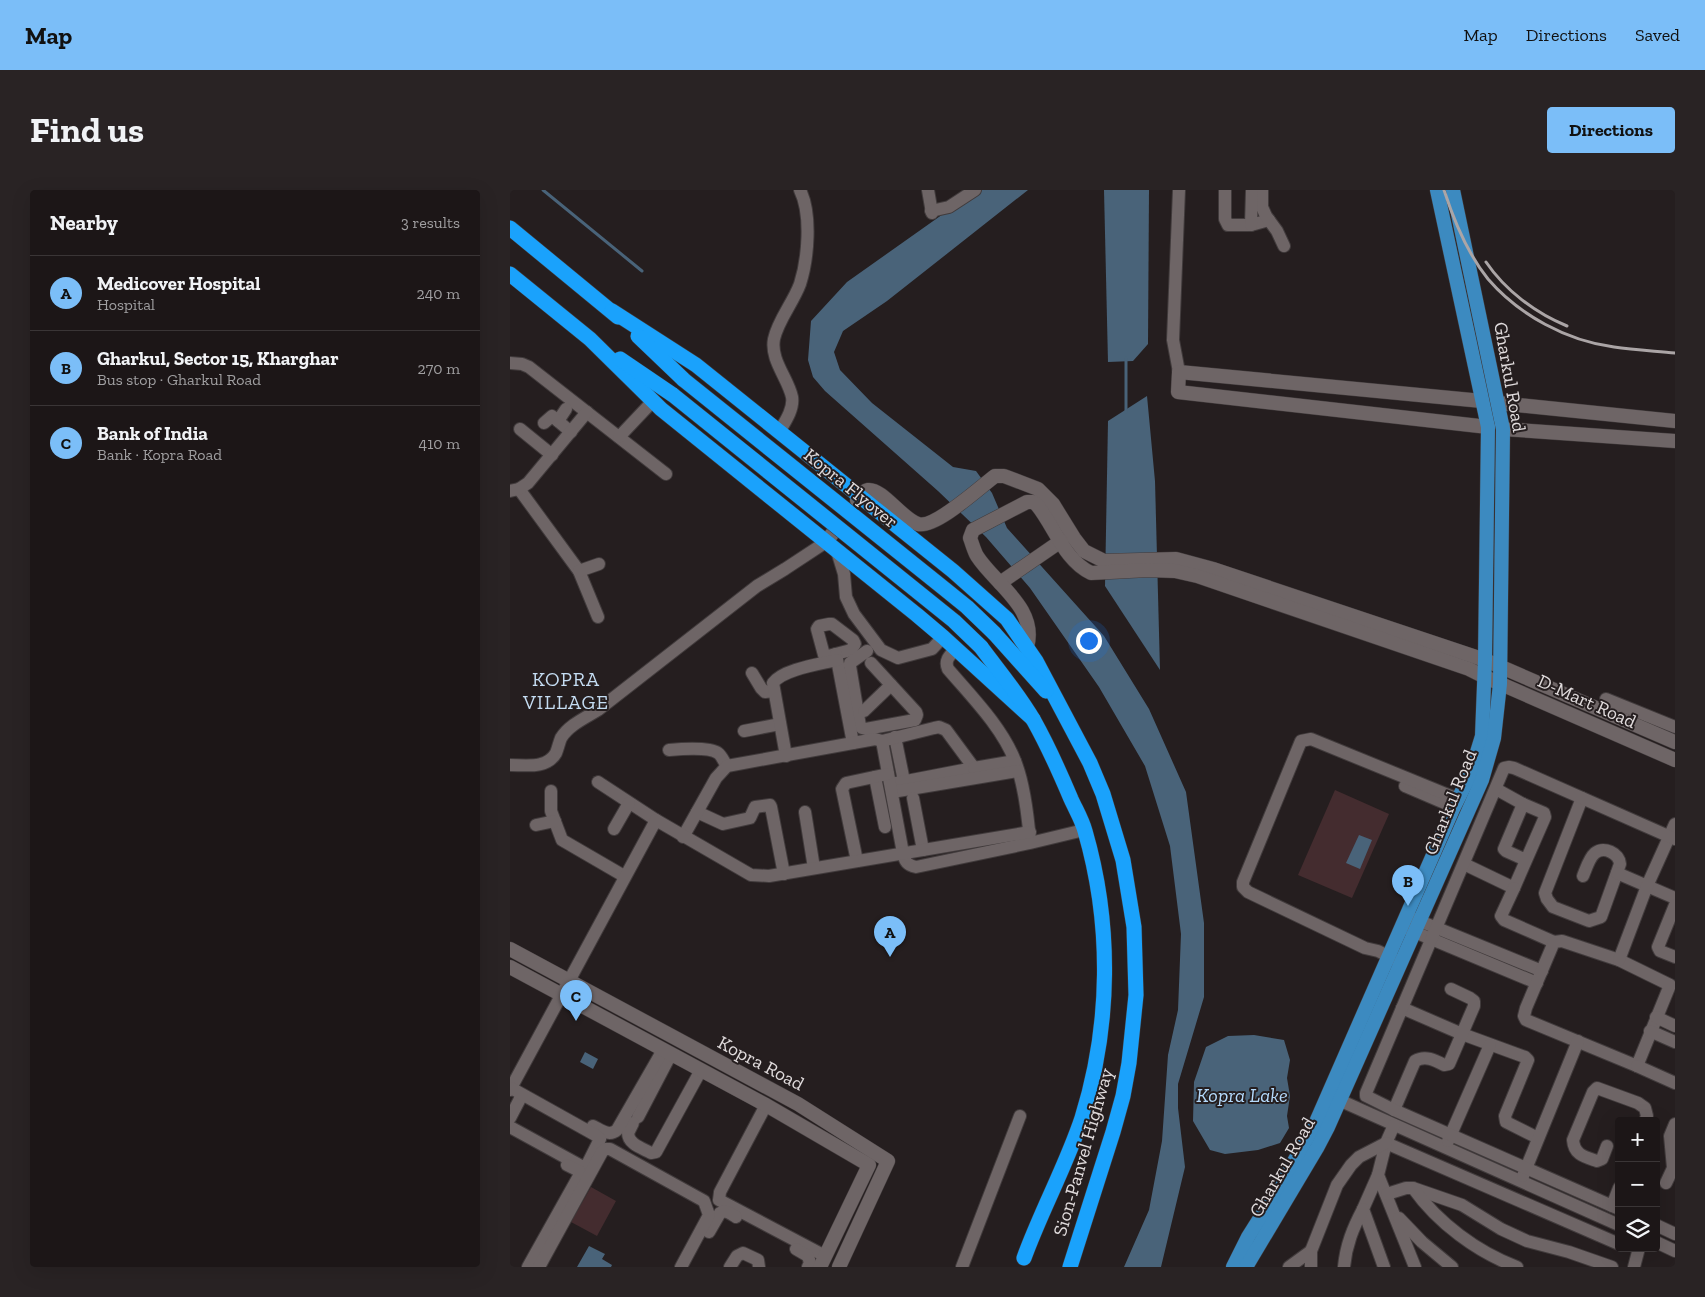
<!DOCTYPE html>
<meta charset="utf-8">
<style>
:root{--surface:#1c1617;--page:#292324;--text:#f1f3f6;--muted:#a09fa1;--line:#3a3536;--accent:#7bbef8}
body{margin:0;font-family:"Zilla Slab",serif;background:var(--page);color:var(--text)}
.controls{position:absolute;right:15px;bottom:15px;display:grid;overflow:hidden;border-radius:5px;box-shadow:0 5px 20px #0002}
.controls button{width:45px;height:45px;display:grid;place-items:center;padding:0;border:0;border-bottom:1px solid var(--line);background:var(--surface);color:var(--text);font:25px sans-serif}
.you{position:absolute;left:578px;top:450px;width:18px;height:18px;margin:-12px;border:4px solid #fff;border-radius:50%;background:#1a73e8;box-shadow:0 0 0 8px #1a73e833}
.badge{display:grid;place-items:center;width:32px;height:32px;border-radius:50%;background:var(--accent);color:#111;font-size:16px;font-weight:700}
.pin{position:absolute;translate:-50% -41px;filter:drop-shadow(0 1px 2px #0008)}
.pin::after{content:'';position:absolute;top:26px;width:18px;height:15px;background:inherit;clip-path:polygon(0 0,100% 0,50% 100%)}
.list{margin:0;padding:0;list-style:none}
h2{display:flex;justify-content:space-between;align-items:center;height:65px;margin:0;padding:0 20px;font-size:21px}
h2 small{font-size:16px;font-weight:400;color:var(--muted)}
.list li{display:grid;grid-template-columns:32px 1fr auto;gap:15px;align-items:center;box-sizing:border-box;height:75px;padding:0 20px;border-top:1px solid var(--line)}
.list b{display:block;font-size:19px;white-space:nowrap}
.list p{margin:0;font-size:16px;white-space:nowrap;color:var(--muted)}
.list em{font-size:16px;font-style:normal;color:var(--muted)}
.icon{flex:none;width:28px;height:28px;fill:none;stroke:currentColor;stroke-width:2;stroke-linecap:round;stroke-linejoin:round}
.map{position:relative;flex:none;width:1165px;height:1077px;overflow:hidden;border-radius:5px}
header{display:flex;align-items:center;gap:30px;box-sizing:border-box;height:70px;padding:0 25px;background:var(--accent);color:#111}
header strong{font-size:24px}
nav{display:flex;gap:28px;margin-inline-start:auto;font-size:18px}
.intro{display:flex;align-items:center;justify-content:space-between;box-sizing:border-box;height:120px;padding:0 30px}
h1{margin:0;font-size:35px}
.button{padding:12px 22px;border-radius:5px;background:var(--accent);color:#111;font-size:18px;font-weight:700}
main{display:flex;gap:30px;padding:0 30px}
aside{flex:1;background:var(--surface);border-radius:5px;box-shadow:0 5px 20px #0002}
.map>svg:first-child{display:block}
</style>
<header>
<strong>Map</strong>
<nav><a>Map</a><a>Directions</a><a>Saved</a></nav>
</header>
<div class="intro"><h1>Find us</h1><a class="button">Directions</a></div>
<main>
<aside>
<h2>Nearby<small>3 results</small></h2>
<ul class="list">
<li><span class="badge">A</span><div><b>Medicover Hospital</b><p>Hospital</p></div><em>240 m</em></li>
<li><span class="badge">B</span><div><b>Gharkul, Sector 15, Kharghar</b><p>Bus stop · Gharkul Road</p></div><em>270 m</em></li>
<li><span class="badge">C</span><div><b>Bank of India</b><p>Bank · Kopra Road</p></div><em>410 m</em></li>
</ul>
</aside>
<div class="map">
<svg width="1165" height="1077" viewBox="0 0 1165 1077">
<rect width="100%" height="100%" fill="#251e1f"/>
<g fill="#442c2f">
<polygon points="825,600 879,624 842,708 788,685"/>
<polygon points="81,997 106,1011 87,1046 61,1032"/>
</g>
<g fill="#496379">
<polygon points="467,0 518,0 377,111 333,141 324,162 330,180 362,213 443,277 466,281 482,303 497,338 594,446 639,519 676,602 694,733 694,807 668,894 668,918 675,977 651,1077 614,1077 639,1020 652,951 658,865 668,820 671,744 660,656 635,576 589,497 520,398 476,347 428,301 315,201 303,187 298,170 301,131 337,92"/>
<polygon points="594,0 639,0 638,154 623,171 598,172"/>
<polygon points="637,206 645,291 650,480 595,396 598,231"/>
<polygon points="849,645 862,650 850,679 836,673"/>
<polygon points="744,845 774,850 780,870 777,888 780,906 777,926 779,938 770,953 748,960 715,964 700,960 683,931 684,892 696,857 718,846"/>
<polygon points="75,862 88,869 83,879 70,872"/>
<polygon points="79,1056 95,1064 92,1069 102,1075 101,1077 67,1077"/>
</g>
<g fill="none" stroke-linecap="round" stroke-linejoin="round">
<g stroke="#496379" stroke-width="3">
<polyline points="33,0 132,81"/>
<polyline points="616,168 616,222"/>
</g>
<g stroke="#413b3c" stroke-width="14">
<g id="minor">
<polyline points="418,0 422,23"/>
<polyline points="715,0 715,29 718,35 741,35 759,30"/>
<polyline points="752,0 752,17 756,26 767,41 774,56"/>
<polyline points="421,21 439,17 465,0"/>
<polyline points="741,35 742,0"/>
<polyline points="0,173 12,174 19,177 156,284"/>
<polyline points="669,182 663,150 669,0"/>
<polyline points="48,231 56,219"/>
<polyline points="34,233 42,226 61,242"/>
<polyline points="10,239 42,265"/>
<path d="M269 242C275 232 284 219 282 207 278 188 260 170 264 149 268 130 283 113 290 94 298 69 302 24 290 0"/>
<polyline points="109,247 143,211"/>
<polyline points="9,299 69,381 88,427"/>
<polyline points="0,301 9,299 18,293 77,222"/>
<polyline points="327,361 334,384 336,407 344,424 371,460 388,468 422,459 433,447"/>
<polyline points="69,381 89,374"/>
<polygon points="319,434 322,434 343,450 345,454 341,460 318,466 314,465 307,439 309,436"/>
<path d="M446 459C440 465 434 470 438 479 461 506 492 537 505 571 514 593 518 627 520 651"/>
<polyline points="357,461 340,473 340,476 350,536 352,538 356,539 405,530 407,525 406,522 361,473"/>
<polyline points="326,464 343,553"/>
<polyline points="242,483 251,498 255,502 264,501"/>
<polyline points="1096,509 1165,537"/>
<polyline points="354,521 381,495"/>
<polyline points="234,541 270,534"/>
<polyline points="385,547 394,591"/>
<polyline points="372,551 424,538 429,537 436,540 464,578 381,594"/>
<path d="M159 560C170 559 199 557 208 563 212 566 214 572 217 576"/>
<path d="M276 566 263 493C273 479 311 474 327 470"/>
<path d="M0 575C16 575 37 579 46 563 48 558 49 553 51 548 59 535 75 528 88 520L247 396 275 379 316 352"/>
<polyline points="464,578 505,571"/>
<polyline points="365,587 375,637"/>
<polyline points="88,592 146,630"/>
<polyline points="895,596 944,617"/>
<polyline points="986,599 1013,614"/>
<polyline points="41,601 41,621 52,650 114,686"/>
<polyline points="382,602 508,581"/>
<polyline points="403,608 413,660"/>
<path d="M1072 608 1035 703 1037 709 1043 717 1079 731 1091 727 1110 674C1109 663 1094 656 1085 663 1079 668 1076 679 1073 686"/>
<polyline points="187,622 213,634 240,628 245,617 260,615 261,617 274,684"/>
<polyline points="295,622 304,678"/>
<polyline points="26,635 45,631"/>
<polyline points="104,639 119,613"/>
<path d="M173 647 206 588 217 576 365 549 372 551 393 663C395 672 397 675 406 677L520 653 574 640"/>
<polyline points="347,671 332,599 336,593 378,584"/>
<polyline points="954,674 1004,698 1035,627 1034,623 1013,614 994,659 996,661 1016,670"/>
<polyline points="1107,683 1165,708"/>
<polyline points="1004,698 991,726 994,730 1044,752"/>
<polyline points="1165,715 1148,757 1150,761 1165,767"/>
<polyline points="900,727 1032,781"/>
<polyline points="895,738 1027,793"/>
<polygon points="1052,751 1109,770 1160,795 1127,876 1016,830 1014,826 1016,818 1044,752"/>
<polyline points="886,770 868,761 855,758 738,702 733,697 733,692 791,551 801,549 948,609"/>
<polyline points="1109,770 1137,696 1165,634"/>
<polyline points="892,818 952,844 1015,867 1018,870 995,926 996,932 1028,948"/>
<polyline points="1146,827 1165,836"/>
<polyline points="1140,841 1165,852"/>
<polyline points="1127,876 1165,893"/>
<polyline points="0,900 146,630 241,685 259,686 520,642"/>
<polyline points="820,906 1109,1035"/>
<polyline points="256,915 210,1002 209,1010 315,1066"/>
<path d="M884 920 905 871C915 865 925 870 934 875L939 874 964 816V811L960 808 941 799"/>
<polyline points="128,927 161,864"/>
<polyline points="0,928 12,905"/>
<path d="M123 933 118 943C118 954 132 958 141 963L146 962 191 880"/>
<polyline points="884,935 876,953 868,985 905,1077"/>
<path d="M83 936C91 940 99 947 107 940L153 860"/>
<polyline points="0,937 73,977 77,975 90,949 87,946 1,898"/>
<polyline points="938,951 980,855"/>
<polyline points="876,953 1109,1054"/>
<path d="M1097 956 1092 969 1087 971C1075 967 1064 965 1063 950L1083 902 1087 898 1128 913 1135 918 1137 926 1135 931"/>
<polyline points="868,985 853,1019 874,1077"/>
<polyline points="1013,986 1068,851"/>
<polyline points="1156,993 1163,978 1160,946 1165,934"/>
<polyline points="903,998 952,1015 991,1039 1017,1051 1059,1062 1102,1077"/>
<path d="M877 1004 896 998H903C928 1033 967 1062 1007 1077"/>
<polyline points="1102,1016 1109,998"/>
<polyline points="1109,1019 884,920 856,906 856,903 994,578 999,577 1004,578 1165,649"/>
<polyline points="889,1028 912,1052 942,1077"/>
<polyline points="1146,1035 1165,1044"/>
<path d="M199 1042 210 1023C215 1019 221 1024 226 1027"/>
<polyline points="1146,1052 1165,1061"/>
<polyline points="286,1059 298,1066 300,1073 298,1077"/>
<polyline points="18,1077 69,986 69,981 57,975"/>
<polyline points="29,1077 92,962 95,959 100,959 194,1011 199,1025 171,1077"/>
<polyline points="220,1077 227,1066 233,1063 248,1070 249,1077"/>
<polyline points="452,1077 510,926"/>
<polyline points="779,1077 801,1061"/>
<polyline points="801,1077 801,1061 827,995 841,975 849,967 876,953"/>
<path d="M834 1077C836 1055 843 1038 853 1019"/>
<polyline points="1124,1077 1129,1058"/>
</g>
</g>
<g stroke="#413b3c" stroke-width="15">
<g id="tertiary">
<polyline points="972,211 669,182 668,202 978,237"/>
<polyline points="988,213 1165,231"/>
<polyline points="993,239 1165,251"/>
<path d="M347 310C350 306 352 301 358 300 372 298 392 329 408 334 425 339 470 297 485 286H494L528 299 543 314 564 348 574 361 594 371 666 369 703 379 975 470"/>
<polyline points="316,352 322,344"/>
<polyline points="490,393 551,351"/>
<path d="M517 457C528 418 485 394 467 366 464 361 462 353 460 348L463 340 517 312H523L527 315C545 337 554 370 581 383L638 380 665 381 687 386 959 479 975 487"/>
<polyline points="0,759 288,914 378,971 329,1077"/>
<polyline points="0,777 256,915 359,975 310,1077"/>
</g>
</g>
<g stroke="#413b3c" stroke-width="15">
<g id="secondary">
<polyline points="975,470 1165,552"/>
<polyline points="975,487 1165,570"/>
</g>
</g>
<g stroke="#413b3c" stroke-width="15">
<g id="primary">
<polyline points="723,1077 738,1047 772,993 806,932 944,617 960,585 972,546 975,470 978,237 927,0"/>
<polyline points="736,1077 807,958 818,937 972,590 984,548 990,494 993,239 943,0"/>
</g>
</g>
<g stroke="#413b3c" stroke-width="16">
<g id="motorway">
<polyline points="0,38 108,127"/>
<polyline points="0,84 80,149 151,219 407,425 433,447 523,529"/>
<polyline points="102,121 186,175 443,381 497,429 526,471 580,573 593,604 613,670 624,737 626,805 619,873 613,906 603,942 560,1077"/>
<polyline points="128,146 174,190"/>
<polyline points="110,169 163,205"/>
<polyline points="484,443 536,501"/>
<path d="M471 457C488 480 510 506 524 531 538 556 550 583 561 609 566 620 572 630 575 641 602 734 601 835 572 928 556 976 531 1021 514 1068"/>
</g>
</g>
<use href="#minor" stroke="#6e6566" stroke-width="12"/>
<use href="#tertiary" stroke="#6e6566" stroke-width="14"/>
<use href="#secondary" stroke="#6e6566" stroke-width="14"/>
<use href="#primary" stroke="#3c8ac0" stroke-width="14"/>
<use href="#motorway" stroke="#1aa2fc" stroke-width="15"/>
<g stroke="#aba5a6" stroke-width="3">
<path d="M934 0C944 31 957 63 978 89 1009 125 1057 151 1104 157 1124 160 1145 161 1165 163"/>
<path d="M976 72C995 100 1025 123 1057 136"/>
</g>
<g stroke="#413b3c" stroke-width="16" stroke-linecap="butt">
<g id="motorway-bridge">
<polyline points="174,190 431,396 457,417 484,443"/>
<polyline points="163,205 444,431 471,457"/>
</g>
</g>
<use href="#motorway-bridge" stroke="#1aa2fc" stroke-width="15"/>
</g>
<g text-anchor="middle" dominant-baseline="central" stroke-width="4" stroke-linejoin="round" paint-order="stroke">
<g font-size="19" fill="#e1dcdd" stroke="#251e1f">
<text transform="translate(1000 187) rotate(80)">Gharkul Road</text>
<text transform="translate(341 298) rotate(39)">Kopra Flyover</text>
<text transform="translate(1077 511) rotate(24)">D-Mart Road</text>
<text transform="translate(940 612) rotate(-68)">Gharkul Road</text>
<text transform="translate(251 873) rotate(28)">Kopra Road</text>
<text transform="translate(573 962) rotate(-74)">Sion-Panvel Highway</text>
<text transform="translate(772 977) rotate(-60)">Gharkul Road</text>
</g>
<g font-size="20" letter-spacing="1" fill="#c5ddf3" stroke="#251e1f">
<text x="56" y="489">KOPRA<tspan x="56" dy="23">VILLAGE</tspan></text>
</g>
<g font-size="20" font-style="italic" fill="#b4dafc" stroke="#251e1f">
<text x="732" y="905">Kopra Lake</text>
</g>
</g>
</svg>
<div class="controls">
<button>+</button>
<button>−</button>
<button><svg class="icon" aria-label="layers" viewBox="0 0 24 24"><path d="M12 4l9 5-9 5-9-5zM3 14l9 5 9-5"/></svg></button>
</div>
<div class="you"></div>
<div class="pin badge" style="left:380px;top:767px">A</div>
<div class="pin badge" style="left:898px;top:716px">B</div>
<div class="pin badge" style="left:66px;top:831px">C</div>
</div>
</main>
